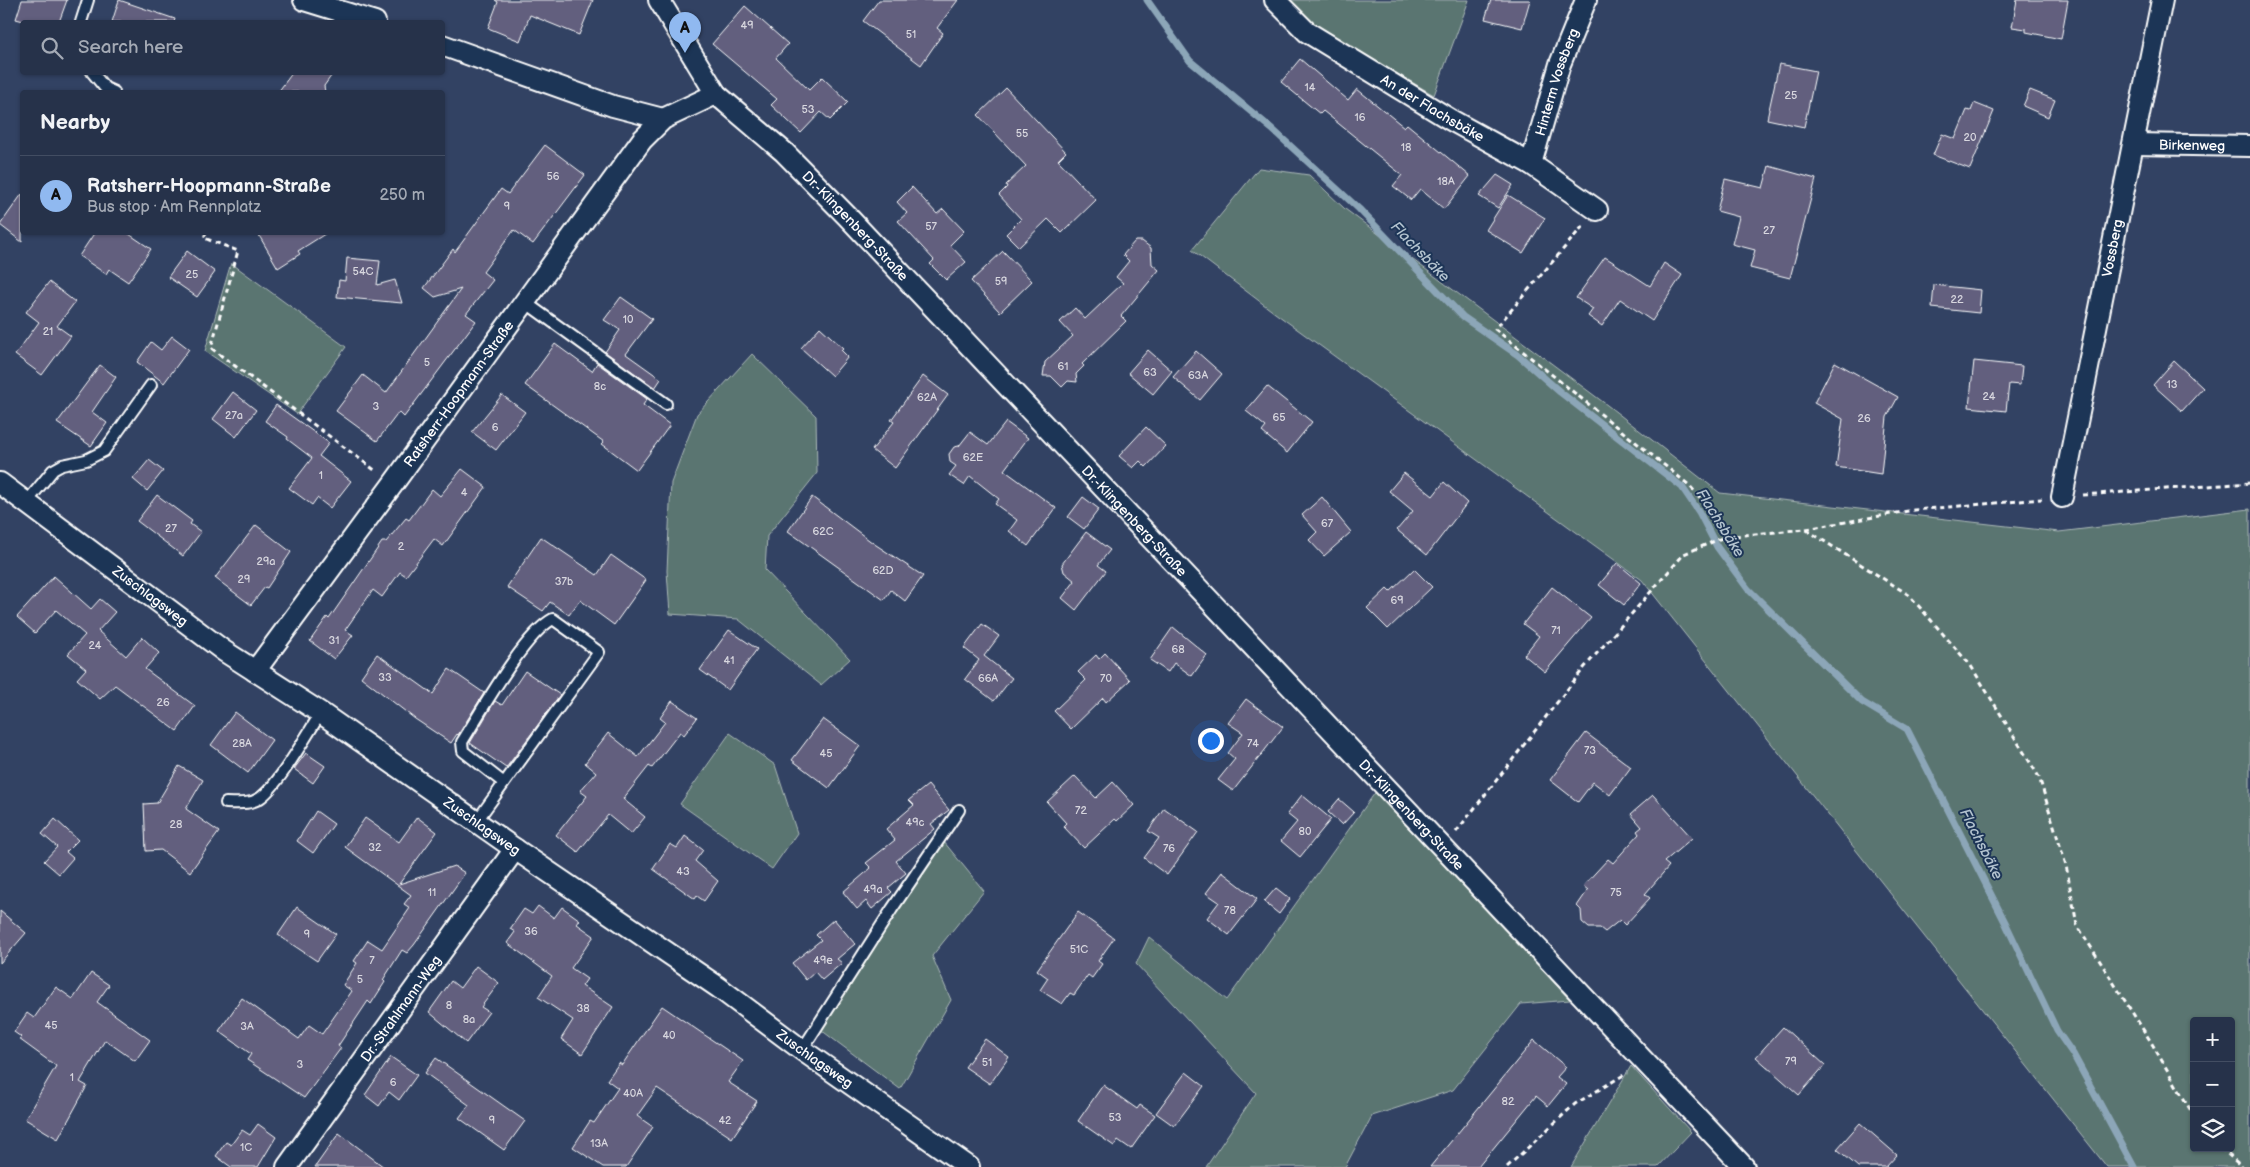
<!DOCTYPE html>
<meta charset="utf-8">
<style>
:root{--surface:#26324a;--page:#2e3a51;--text:#f1f3f6;--muted:#a4aab5;--line:#424d62;--accent:#90b9f0}
body{margin:0;font-family:"Balsamiq Sans",sans-serif;background:var(--page);color:var(--text)}
.controls{position:absolute;right:15px;bottom:15px;display:grid;overflow:hidden;border-radius:5px;box-shadow:0 1px 4px #0004}
.controls button{width:45px;height:45px;display:grid;place-items:center;padding:0;border:0;border-bottom:1px solid var(--line);background:var(--surface);color:var(--text);font:25px sans-serif}
.you{position:absolute;left:1210px;top:740px;width:18px;height:18px;margin:-12px;border:4px solid #fff;border-radius:50%;background:#1a73e8;box-shadow:0 0 0 8px #1a73e833}
.badge{display:grid;place-items:center;width:32px;height:32px;border-radius:50%;background:var(--accent);color:#111;font-size:16px;font-weight:700}
.pin{position:absolute;translate:-50% -41px;filter:drop-shadow(0 1px 2px #0008)}
.pin::after{content:'';position:absolute;top:26px;width:18px;height:15px;background:inherit;clip-path:polygon(0 0,100% 0,50% 100%)}
.list{margin:0;padding:0;list-style:none}
h2{display:flex;justify-content:space-between;align-items:center;height:65px;margin:0;padding:0 20px;font-size:21px}
h2 small{font-size:16px;font-weight:400;color:var(--muted)}
.list li{display:grid;grid-template-columns:32px 1fr auto;gap:15px;align-items:center;box-sizing:border-box;height:80px;padding:0 20px;border-top:1px solid var(--line)}
.list b{display:block;font-size:19px;white-space:nowrap}
.list p{margin:0;font-size:16px;white-space:nowrap;color:var(--muted)}
.list em{font-size:16px;font-style:normal;color:var(--muted)}
.icon{flex:none;width:28px;height:28px;fill:none;stroke:currentColor;stroke-width:2;stroke-linecap:round;stroke-linejoin:round}
.map{position:relative;flex:none;width:2250px;height:1167px;overflow:hidden}
.search{position:absolute;background:var(--surface);box-shadow:0 1px 4px #0004;left:20px;top:20px;width:425px;height:55px;display:flex;align-items:center;gap:12px;box-sizing:border-box;padding:0 18px;border-radius:5px;color:var(--muted);font-size:19px}
.panel{position:absolute;background:var(--surface);box-shadow:0 1px 4px #0004;left:20px;top:90px;width:425px;height:145px;border-radius:5px}
.map>svg:first-child{display:block}
</style>
<div class="map">
<svg width="2250" height="1167" viewBox="0 0 2250 1167">
<rect width="100%" height="100%" fill="#324263"/>
<filter id="ink" filterUnits="userSpaceOnUse"><feTurbulence type="fractalNoise" baseFrequency=".02" numOctaves="2"/><feDisplacementMap in="SourceGraphic" scale="10" xChannelSelector="R" yChannelSelector="G"/><feConvolveMatrix kernelMatrix="1 2 1 2 8 2 1 2 1" color-interpolation-filters="sRGB"/></filter>
<g filter="url(#ink)">
<g fill="#5a7471" stroke="#acbab8" fill-rule="evenodd">
<polygon points="1287,0 1469,0 1434,95 1310,23"/>
<path d="M1259 168 1309 175 1345 209 1607 405 1720 493 2059 532 2250 509V1167H2107L1642 580 1275 313 1192 250ZM2194 1021H2231V1148H2194Z"/>
<polygon points="231,263 346,347 297,414 205,351"/>
<polygon points="752,354 816,416 817,473 767,536 765,570 850,659 821,685 738,619 670,614 667,571 671,483 697,414"/>
<polygon points="730,733 775,765 797,833 772,869 680,804"/>
<polygon points="1377,790 1570,1000 1521,1004 1453,1090 1372,1116 1345,1167 1206,1167 1256,1093 1136,964 1149,937 1227,1000"/>
<polygon points="944,842 984,891 932,956 951,1000 900,1089 817,1027"/>
<polygon points="1631,1066 1691,1132 1658,1167 1571,1167"/>
</g>
<g fill="none" stroke-linecap="round" stroke-linejoin="round">
<polyline stroke="#8ca6b8" stroke-width="7" points="1147,0 1190,61 1272,129 1359,209 1463,317 1518,355 1560,392 1682,487 1699,512 1717,547 1748,589 1862,702 1907,729 2005,922 2057,1031 2073,1054 2134,1167"/>
</g>
<g fill="#625f7e" stroke="#fff">
<polygon points="22,0 67,0 59,22 27,22 16,19"/>
<polygon points="119,0 175,19 174,22 112,22"/>
<polygon points="495,0 593,0 579,35 530,15 520,41 488,28 498,2"/>
<polygon points="879,0 958,0 937,28 943,33 921,65 863,21"/>
<polygon points="1491,0 1530,0 1522,28 1485,19"/>
<polygon points="2017,0 2068,0 2061,39 2026,32 2026,29 2012,27"/>
<polygon points="745,6 788,44 776,58 809,90 822,77 848,102 830,120 821,112 801,133 771,105 777,99 712,44"/>
<polygon points="1300,59 1348,100 1357,89 1404,127 1407,124 1470,176 1444,209 1420,189 1411,200 1393,186 1402,175 1323,111 1320,114 1281,82"/>
<polygon points="1779,64 1816,71 1804,127 1767,119"/>
<polygon points="293,72 334,72 324,86 325,92 278,92"/>
<polygon points="1006,88 1066,152 1058,160 1096,200 1062,233 1048,219 1019,247 1006,234 1021,219 999,195 1007,187 1006,185 1026,166 978,115"/>
<polygon points="2030,90 2055,100 2048,117 2023,106"/>
<polygon points="1974,103 1994,111 1970,169 1933,155 1942,134 1955,139 1967,110 1971,111"/>
<polygon points="545,145 585,175 533,244 514,230 483,272 493,280 466,314 476,321 404,417 399,412 377,441 336,411 363,375 386,393 461,289 435,297 424,288 453,249 455,252 501,189 508,194"/>
<polygon points="1769,166 1816,179 1790,278 1750,268 1755,250 1732,244 1739,217 1717,211 1725,179 1763,188"/>
<polygon points="1497,175 1513,185 1498,208 1479,196"/>
<polygon points="912,187 937,214 943,209 964,231 950,245 966,262 946,280 930,264 934,260 898,221 907,213 897,202"/>
<polygon points="22,194 22,242 0,225"/>
<polygon points="1508,195 1545,218 1523,253 1486,230"/>
<polygon points="95,232 126,232 151,249 128,282 109,269 106,274 79,256"/>
<polygon points="257,232 328,232 298,251 300,254 278,268"/>
<polygon points="1135,241 1142,241 1151,248 1152,264 1159,270 1121,316 1126,321 1082,364 1084,366 1076,374 1077,382 1068,381 1062,387 1051,376 1043,376 1045,362 1073,336 1060,322 1075,308 1085,319 1123,283 1116,277 1129,261 1123,255"/>
<polygon points="187,251 215,272 197,297 168,277"/>
<polygon points="1003,251 1032,281 1000,312 971,281"/>
<polygon points="1605,257 1650,286 1664,263 1682,275 1652,321 1620,299 1602,326 1588,316 1593,309 1576,298"/>
<polygon points="347,258 380,261 377,285 395,280 402,303 337,297 339,280 345,281"/>
<polygon points="49,282 75,302 57,326 71,336 42,375 15,355 39,322 26,312"/>
<polygon points="1934,285 1981,290 1979,313 1932,308"/>
<polygon points="621,297 652,319 626,354 661,379 655,388 605,352 620,330 604,320"/>
<polygon points="820,327 843,348 841,350 848,357 832,376 801,348"/>
<polygon points="172,336 189,349 164,383 137,362 151,342 161,350"/>
<polygon points="555,344 592,371 597,363 647,399 643,405 670,425 637,470 602,444 604,442 525,385"/>
<polygon points="1148,350 1172,371 1153,394 1128,373"/>
<polygon points="1196,351 1222,374 1200,400 1173,377"/>
<polygon points="1974,361 2022,366 2020,385 2009,384 2006,411 1969,407"/>
<polygon points="2174,361 2203,388 2182,411 2153,385"/>
<polygon points="1835,362 1898,397 1887,417 1881,474 1836,467 1843,419 1814,403"/>
<polygon points="100,365 116,377 92,412 107,423 91,446 57,423"/>
<polygon points="923,376 948,395 895,468 872,450 894,422 891,420"/>
<polygon points="1267,386 1312,422 1287,453 1262,432 1266,427 1246,411"/>
<polygon points="233,392 256,410 236,437 213,419"/>
<polygon points="502,395 525,412 496,450 472,432"/>
<polygon points="276,405 329,443 319,456 351,481 330,508 317,498 312,505 289,488 312,458 287,439 288,437 265,421"/>
<polygon points="1006,422 1028,438 1004,470 1056,508 1028,546 1009,531 1017,520 995,504 999,499 970,476 964,485 949,475 956,466 950,462 949,454 954,447 959,446 970,432 988,445"/>
<polygon points="1146,427 1166,446 1146,467 1140,461 1133,468 1119,456"/>
<polygon points="149,460 163,471 147,491 133,479"/>
<polygon points="462,469 486,487 443,546 434,539 406,576 400,572 382,597 373,590 345,630 353,635 334,659 310,641 327,617 329,619 382,542 386,542 406,518 409,520 432,489 440,496"/>
<polygon points="1404,473 1433,496 1444,482 1467,503 1427,555 1397,530 1413,511 1389,491"/>
<polygon points="157,495 192,521 190,524 201,532 183,556 137,521"/>
<polygon points="812,497 873,543 923,576 905,601 891,590 884,600 788,531"/>
<polygon points="1083,497 1099,509 1084,529 1068,517"/>
<polygon points="1322,497 1351,532 1324,556 1309,540 1317,532 1302,515"/>
<polygon points="256,525 291,552 267,588 265,587 251,605 215,578"/>
<polygon points="1086,532 1110,550 1098,565 1106,571 1076,610 1062,598 1075,581 1064,572 1062,564"/>
<polygon points="541,537 597,575 611,555 646,580 614,625 580,600 569,615 550,602 543,611 507,587"/>
<polygon points="1617,563 1641,583 1624,605 1599,585"/>
<polygon points="1414,569 1432,587 1388,629 1367,608 1387,589 1390,592"/>
<polygon points="54,576 91,609 100,599 115,612 98,631 126,656 142,637 159,653 145,669 195,706 177,731 115,685 100,699 77,679 86,669 68,654 85,635 56,610 35,633 17,617"/>
<polygon points="1552,587 1591,618 1545,672 1524,655 1539,636 1523,624"/>
<polygon points="982,624 999,636 984,656 1012,678 994,701 965,679 979,660 964,648"/>
<polygon points="1173,627 1207,655 1192,676 1174,663 1168,672 1150,660"/>
<polygon points="729,630 757,649 728,690 700,670"/>
<polygon points="1105,653 1130,680 1106,702 1103,698 1071,729 1054,711 1086,680 1078,672 1096,655 1099,659"/>
<polygon points="377,654 433,694 449,669 484,693 458,735 457,734 451,743 415,719 361,677"/>
<polygon points="525,671 560,695 506,768 470,743 495,701 502,705"/>
<polygon points="1246,699 1283,727 1233,791 1218,780 1235,759 1228,753 1243,733 1228,723"/>
<polygon points="672,701 697,718 684,735 680,732 652,768 649,766 623,799 645,817 631,834 608,815 578,852 556,835 587,796 580,791 596,772 585,763 608,733 638,757 665,722 660,718"/>
<polygon points="235,712 272,740 248,773 211,745"/>
<polygon points="823,719 860,746 829,788 792,760"/>
<polygon points="1586,733 1631,767 1610,795 1593,782 1578,802 1550,780"/>
<polygon points="306,753 325,766 313,783 294,769"/>
<polygon points="179,766 203,780 186,809 219,832 190,872 161,850 146,851 144,804 157,803"/>
<polygon points="1075,776 1096,798 1113,782 1134,805 1117,821 1115,819 1084,848 1063,826 1066,823 1047,802"/>
<polygon points="928,785 949,810 931,824 935,829 896,861 906,873 888,888 892,892 872,909 866,901 857,909 843,892 871,868 866,863 895,840 886,829 914,805 909,800"/>
<polygon points="1302,795 1331,819 1300,857 1281,841 1297,822 1287,814"/>
<polygon points="1653,795 1692,838 1664,862 1669,866 1645,894 1650,898 1625,925 1620,920 1605,932 1600,928 1589,928 1582,922 1581,910 1577,906 1588,890 1583,886 1608,859 1613,863 1639,834 1637,831 1642,827 1631,814"/>
<polygon points="1339,799 1354,812 1342,825 1328,812"/>
<polygon points="1164,808 1198,832 1167,875 1144,858 1159,838 1148,831"/>
<polygon points="316,811 334,824 313,853 297,841"/>
<polygon points="417,817 437,832 399,884 454,866 465,873 414,945 407,953 402,950 383,980 385,982 371,1004 368,1001 338,1046 341,1048 304,1098 247,1060 251,1054 219,1031 242,998 299,1039 309,1025 322,1034 352,991 343,985 357,963 354,961 368,940 382,949 410,908 404,904 411,895 345,847 365,818 399,842"/>
<polygon points="55,819 78,840 66,852 73,858 59,874 44,861 57,847 42,834"/>
<polygon points="685,836 703,850 695,861 718,881 704,901 697,896 695,899 653,869 670,844 677,848"/>
<polygon points="1222,872 1257,899 1229,935 1207,918 1219,902 1206,893"/>
<polygon points="1276,888 1290,899 1279,914 1264,902"/>
<polygon points="538,906 554,918 562,907 580,920 577,924 594,936 571,968 587,979 582,986 613,1007 582,1054 561,1039 573,1020 538,997 552,976 507,943 515,932 510,929 524,909 532,914"/>
<polygon points="297,907 336,934 317,961 278,935"/>
<polygon points="0,911 26,933 0,963"/>
<polygon points="1078,912 1114,938 1098,961 1102,964 1092,978 1088,975 1074,995 1070,993 1062,1004 1040,990 1048,978 1037,970"/>
<polygon points="834,919 855,944 837,959 842,963 822,980 815,972 806,980 792,963 821,940 816,935"/>
<polygon points="476,966 499,983 481,1007 489,1012 466,1043 429,1012 451,981 460,988"/>
<polygon points="91,973 109,985 97,1002 150,1040 135,1061 105,1040 80,1082 87,1086 58,1139 25,1119 56,1066 19,1039 21,1037 14,1032 27,1013 34,1018 56,987 73,999"/>
<polygon points="662,1006 743,1061 728,1082 757,1101 732,1138 657,1088 637,1116 653,1127 626,1167 603,1167 573,1147 590,1121 594,1123 618,1088 607,1080 619,1063 622,1065"/>
<polygon points="1783,1027 1825,1065 1799,1095 1756,1057"/>
<polygon points="985,1039 1009,1057 990,1084 965,1067"/>
<polygon points="1534,1040 1566,1067 1557,1077 1566,1084 1548,1106 1536,1096 1478,1167 1430,1167"/>
<polygon points="391,1057 417,1075 399,1100 389,1092 379,1106 365,1095"/>
<polygon points="436,1058 525,1121 504,1150 459,1118 469,1105 425,1073"/>
<polygon points="1186,1072 1204,1086 1174,1126 1156,1113"/>
<polygon points="1103,1085 1137,1109 1140,1105 1155,1115 1131,1149 1118,1140 1114,1146 1078,1121"/>
<polygon points="1860,1123 1897,1155 1886,1167 1858,1167 1837,1149"/>
<polygon points="258,1124 276,1137 258,1167 231,1167 216,1156 226,1142 231,1145 242,1130 250,1135"/>
<polygon points="339,1133 384,1167 315,1167"/>
</g>
<g fill="none" stroke-linecap="round" stroke-linejoin="round">
<g stroke="#fff" stroke-width="14">
<g id="service">
<polyline points="81,22 88,0"/>
<polyline points="92,72 105,88 114,92"/>
<polyline points="525,302 666,404"/>
<polyline points="26,503 53,470 62,465 86,460 104,451 151,385"/>
<path d="M226 803C237 803 250 805 260 798 279 785 307 734 321 713"/>
<path d="M476 822 599 652 553 619C524 634 481 712 462 742L463 751 504 783"/>
<polyline points="802,1050 892,909 959,810"/>
</g>
</g>
<g stroke="#fff" stroke-width="24">
<g id="minor">
<polyline points="304,0 375,22"/>
<path id="s1" d="M659 0 716 94 784 152 847 216 1744 1167"/>
<path id="s2" d="M1275 0 1307 32 1451 120 1531 164 1597 210"/>
<polyline points="442,45 613,106 663,119"/>
<path id="s3" d="M2134 144 2250 146"/>
<path id="s4" d="M1531 164 1560 64 1586 0"/>
<path id="s5" d="M0 483 224 651 321 713 515 849 718 987 802 1050 969 1167"/>
<path id="s6" d="M2062 497 2162 0"/>
<path id="s7" d="M255 671 393 484 642 140 663 119 716 94"/>
<path id="s8" d="M287 1167 515 849"/>
</g>
</g>
<g stroke="#fff" stroke-width="3" stroke-dasharray="5 4" stroke-linecap="butt">
<polyline points="1583,226 1495,329 1689,485 1717,517 1724,537"/>
<polyline points="206,232 204,238 238,251 211,348 376,471"/>
<polyline points="2083,495 2250,483"/>
<polyline points="1806,529 1914,510 2042,499"/>
<polyline points="1456,832 1584,668 1684,554 1724,537 1805,529 1909,595 1971,666 2039,777 2066,865 2077,925 2151,1042 2194,1116"/>
<polyline points="2221,1148 2242,1167"/>
<polyline points="1507,1167 1575,1104 1627,1073"/>
</g>
<use href="#service" stroke="#1d3557" stroke-width="10"/>
<use href="#minor" stroke="#1d3557" stroke-width="20"/>
</g>
</g>
<g text-anchor="middle" dominant-baseline="central" stroke-width="4" stroke-linejoin="round" paint-order="stroke">
<g font-size="11" fill="#d8d7df">
<text x="747" y="25">49</text>
<text x="911" y="34">51</text>
<text x="1310" y="87">14</text>
<text x="1791" y="95">25</text>
<text x="808" y="109">53</text>
<text x="1360" y="117">16</text>
<text x="1022" y="133">55</text>
<text x="1970" y="137">20</text>
<text x="1406" y="147">18</text>
<text x="553" y="176">56</text>
<text x="1446" y="181">18A</text>
<text x="507" y="206">9</text>
<text x="931" y="226">57</text>
<text x="1769" y="230">27</text>
<text x="363" y="271">54C</text>
<text x="192" y="274">25</text>
<text x="1001" y="281">59</text>
<text x="1957" y="299">22</text>
<text x="628" y="319">10</text>
<text x="48" y="331">21</text>
<text x="427" y="362">5</text>
<text x="1063" y="366">61</text>
<text x="1150" y="372">63</text>
<text x="1198" y="375">63A</text>
<text x="2172" y="384">13</text>
<text x="600" y="386">8c</text>
<text x="1989" y="396">24</text>
<text x="927" y="397">62A</text>
<text x="376" y="406">3</text>
<text x="234" y="415">27a</text>
<text x="1279" y="417">65</text>
<text x="1864" y="418">26</text>
<text x="495" y="427">6</text>
<text x="973" y="457">62E</text>
<text x="321" y="475">1</text>
<text x="464" y="492">4</text>
<text x="1327" y="523">67</text>
<text x="171" y="528">27</text>
<text x="823" y="531">62C</text>
<text x="401" y="546">2</text>
<text x="266" y="561">29a</text>
<text x="883" y="570">62D</text>
<text x="244" y="579">29</text>
<text x="564" y="581">37b</text>
<text x="1397" y="600">69</text>
<text x="1556" y="630">71</text>
<text x="334" y="640">31</text>
<text x="95" y="645">24</text>
<text x="1178" y="649">68</text>
<text x="729" y="660">41</text>
<text x="385" y="677">33</text>
<text x="988" y="678">66A</text>
<text x="1106" y="678">70</text>
<text x="163" y="702">26</text>
<text x="242" y="743">28A</text>
<text x="1253" y="743">74</text>
<text x="1590" y="750">73</text>
<text x="826" y="753">45</text>
<text x="1081" y="810">72</text>
<text x="915" y="822">49c</text>
<text x="176" y="824">28</text>
<text x="1305" y="831">80</text>
<text x="375" y="847">32</text>
<text x="1169" y="848">76</text>
<text x="683" y="871">43</text>
<text x="873" y="889">49a</text>
<text x="432" y="892">11</text>
<text x="1616" y="892">75</text>
<text x="1230" y="910">78</text>
<text x="531" y="931">36</text>
<text x="307" y="934">9</text>
<text x="1079" y="949">51C</text>
<text x="372" y="960">7</text>
<text x="823" y="960">49e</text>
<text x="360" y="979">5</text>
<text x="449" y="1005">8</text>
<text x="583" y="1008">38</text>
<text x="469" y="1019">8a</text>
<text x="51" y="1025">45</text>
<text x="247" y="1026">3A</text>
<text x="669" y="1035">40</text>
<text x="1791" y="1061">79</text>
<text x="987" y="1062">51</text>
<text x="300" y="1064">3</text>
<text x="72" y="1077">1</text>
<text x="393" y="1082">6</text>
<text x="633" y="1093">40A</text>
<text x="1508" y="1101">82</text>
<text x="1115" y="1117">53</text>
<text x="492" y="1120">9</text>
<text x="725" y="1120">42</text>
<text x="599" y="1143">13A</text>
<text x="246" y="1147">1C</text>
</g>
<g font-size="14" fill="#fff" stroke="#1d3557">
<text stroke="none"><textPath href="#s4" startOffset="86">Hinterm Vossberg</textPath></text>
<text stroke="none"><textPath href="#s2" startOffset="192">An der Flachsbäke</textPath></text>
<text stroke="none"><textPath href="#s3" startOffset="58">Birkenweg</textPath></text>
<text stroke="none"><textPath href="#s1" startOffset="302">Dr.-Klingenberg-Straße</textPath></text>
<text stroke="none"><textPath href="#s6" startOffset="254">Vossberg</textPath></text>
<text stroke="none"><textPath href="#s7" startOffset="344">Ratsherr-Hoopmann-Straße</textPath></text>
<text stroke="none"><textPath href="#s1" startOffset="708">Dr.-Klingenberg-Straße</textPath></text>
<text stroke="none"><textPath href="#s5" startOffset="188">Zuschlagsweg</textPath></text>
<text stroke="none"><textPath href="#s1" startOffset="1112">Dr.-Klingenberg-Straße</textPath></text>
<text stroke="none"><textPath href="#s5" startOffset="592">Zuschlagsweg</textPath></text>
<text stroke="none"><textPath href="#s8" startOffset="195">Dr.-Strahlmann-Weg</textPath></text>
<text stroke="none"><textPath href="#s5" startOffset="998">Zuschlagsweg</textPath></text>
</g>
<g font-size="15" font-style="italic" fill="#b3c3cf" stroke="#1d3557">
<text transform="translate(1420 252) rotate(46)">Flachsbäke</text>
<text transform="translate(1720 523) rotate(58)">Flachsbäke</text>
<text transform="translate(1981 844) rotate(63)">Flachsbäke</text>
</g>
</g>
</svg>
<div class="controls">
<button>+</button>
<button>−</button>
<button><svg class="icon" aria-label="layers" viewBox="0 0 24 24"><path d="M12 4l9 5-9 5-9-5zM3 14l9 5 9-5"/></svg></button>
</div>
<div class="you"></div>
<div class="pin badge" style="left:685px;top:53px">A</div>
<div class="search"><svg class="icon" aria-label="search" viewBox="0 0 24 24"><circle cx="10" cy="10" r="6"/><path d="M15 15l6 6"/></svg>Search here</div>
<section class="panel">
<h2>Nearby<small></small></h2>
<ul class="list">
<li><span class="badge">A</span><div><b>Ratsherr-Hoopmann-Straße</b><p>Bus stop · Am Rennplatz</p></div><em>250 m</em></li>
</ul>
</section>
</div>
